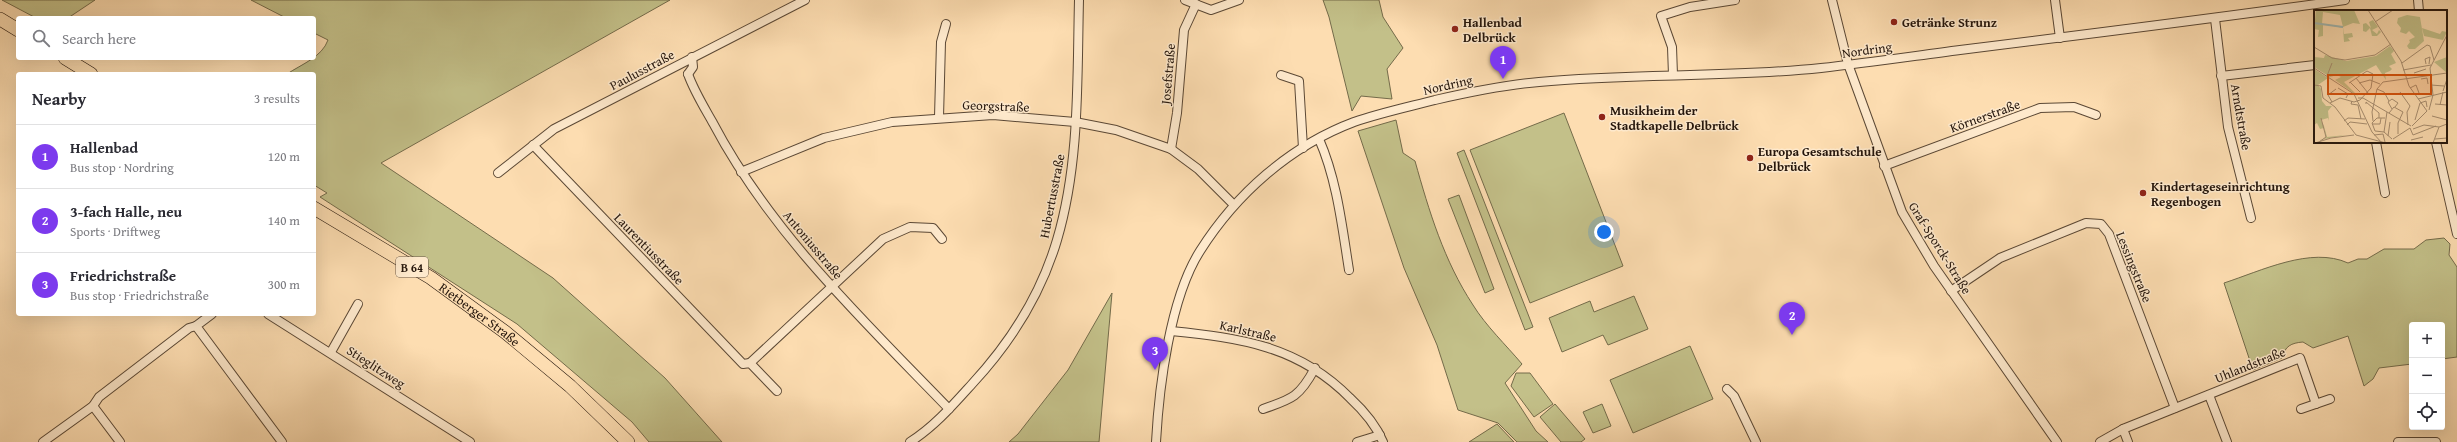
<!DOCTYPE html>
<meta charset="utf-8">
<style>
:root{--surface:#fff;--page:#f7f7f7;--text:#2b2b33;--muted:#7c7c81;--line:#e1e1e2;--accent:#7c3aed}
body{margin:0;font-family:"Gentium Book Plus",serif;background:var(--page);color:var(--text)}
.controls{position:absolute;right:12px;bottom:12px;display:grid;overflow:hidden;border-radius:4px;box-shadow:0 4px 16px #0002}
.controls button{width:36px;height:36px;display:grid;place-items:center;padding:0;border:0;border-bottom:1px solid var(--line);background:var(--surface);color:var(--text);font:20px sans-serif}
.you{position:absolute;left:1604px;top:232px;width:14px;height:14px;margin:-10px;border:3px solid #fff;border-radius:50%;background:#1a73e8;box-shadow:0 0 0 6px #1a73e833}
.badge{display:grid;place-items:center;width:26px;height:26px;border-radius:50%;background:var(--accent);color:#fff;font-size:13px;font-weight:700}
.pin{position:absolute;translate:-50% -33px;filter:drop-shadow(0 1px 2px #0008)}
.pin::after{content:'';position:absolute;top:21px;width:14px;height:12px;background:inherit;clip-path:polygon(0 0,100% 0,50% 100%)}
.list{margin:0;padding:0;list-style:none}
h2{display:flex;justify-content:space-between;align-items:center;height:52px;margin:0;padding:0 16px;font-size:17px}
h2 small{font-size:13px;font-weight:400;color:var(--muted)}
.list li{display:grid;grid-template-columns:26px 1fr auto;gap:12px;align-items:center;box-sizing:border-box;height:64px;padding:0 16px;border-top:1px solid var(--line)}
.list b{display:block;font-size:15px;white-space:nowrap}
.list p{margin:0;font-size:13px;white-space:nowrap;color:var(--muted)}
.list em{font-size:13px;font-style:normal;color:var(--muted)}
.icon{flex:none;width:22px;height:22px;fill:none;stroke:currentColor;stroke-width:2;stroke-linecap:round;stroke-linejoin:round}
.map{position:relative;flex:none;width:2457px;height:442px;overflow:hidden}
.search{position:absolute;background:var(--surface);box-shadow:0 4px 16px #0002;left:16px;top:16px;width:300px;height:44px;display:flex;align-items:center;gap:10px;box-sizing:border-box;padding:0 14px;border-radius:4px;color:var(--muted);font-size:15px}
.panel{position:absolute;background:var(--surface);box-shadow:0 4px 16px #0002;left:16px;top:72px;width:300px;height:244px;border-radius:4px}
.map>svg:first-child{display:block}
</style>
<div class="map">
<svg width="2457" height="442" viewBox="0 0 2457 442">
<rect width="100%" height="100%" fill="#fdddb1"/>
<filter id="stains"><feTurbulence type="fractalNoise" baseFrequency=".005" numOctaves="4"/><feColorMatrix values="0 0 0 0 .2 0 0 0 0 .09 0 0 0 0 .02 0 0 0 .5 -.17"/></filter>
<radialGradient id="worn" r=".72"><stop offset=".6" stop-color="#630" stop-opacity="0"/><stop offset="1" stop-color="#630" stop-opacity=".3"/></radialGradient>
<g fill="#c3c089" stroke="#746b4a">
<polygon points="2,0 95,0 68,18 36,18"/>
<path d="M251 0H670L381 163 553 278 665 378 722 442H649L632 422 517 324 320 197 327 193 314 185V74H287C302 64 322 57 328 40L314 33V18H286Z"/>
<polygon points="1323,0 1379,0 1383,17 1403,48 1387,69 1392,99 1361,96 1352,111 1329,17"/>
<polygon points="1564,113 1623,266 1530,303 1470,150"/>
<path d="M1396 120 1403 153 1415 161C1429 211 1444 261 1473 305 1486 326 1506 345 1522 364L1505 383 1536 431 1548 442H1517L1498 423 1458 410 1437 345 1404 268 1358 131Z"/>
<polygon points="1464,150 1533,327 1525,330 1457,153"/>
<polygon points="1459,195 1494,289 1485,293 1448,199"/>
<path d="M2444 238 2450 244 2449 255 2457 267V357L2442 359V325H2412V364L2379 368 2373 379 2364 386 2348 336 2313 348 2303 342C2291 343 2285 346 2282 358L2253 370 2224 283C2261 271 2311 246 2348 263L2358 259H2367L2384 249H2414L2426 240Z"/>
<polygon points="1112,293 1099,442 1009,442 1018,434 1068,370"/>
<polygon points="1634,296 1648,329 1608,345 1603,335 1562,352 1549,318 1590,301 1594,312"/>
<polygon points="1690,346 1713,399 1633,433 1610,380"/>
<polygon points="1516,373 1530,373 1553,404 1534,417 1511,386"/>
<polygon points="1555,404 1585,439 1581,442 1561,442 1540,417"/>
<polygon points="1602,404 1611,426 1593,433 1583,412"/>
<polygon points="1497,424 1514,442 1469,442"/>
</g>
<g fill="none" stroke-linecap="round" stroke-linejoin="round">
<g stroke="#5b4835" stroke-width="10">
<g id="street">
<polyline points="1185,0 1211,10 1239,0"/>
<polyline points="1832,0 1848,64 1902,212 1934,266 2057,442"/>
<polyline points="2055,0 2060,38"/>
<polyline points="2418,0 2419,11"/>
<polyline points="2215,19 2228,127 2251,218"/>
<path d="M688 74C694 91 704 107 713 123 771 233 863 320 949 409"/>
<polyline points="688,74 693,67 692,57"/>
<polyline points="1281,75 1299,81 1303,148"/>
<polyline points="1673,75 1672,47 1661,16 1690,7 1735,0"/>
<polyline points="2221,76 2315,65"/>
<polyline points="939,117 941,42 946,24"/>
<path d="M1319 139C1337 180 1342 226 1349 270"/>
<polyline points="2376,142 2385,193"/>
<polyline points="2436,142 2457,234"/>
<polyline points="533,145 743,364 750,363 777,391"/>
<polyline points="1171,149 1177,113 1184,30 1196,4"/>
<polyline points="1884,166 2040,108 2074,107 2096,115"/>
<polyline points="741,172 824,138 892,122 993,115 1075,122 1116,130 1171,149 1198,169 1234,205"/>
<polyline points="498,173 554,129 805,0"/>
<polyline points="1951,291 2000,258 2086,223 2101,224 2109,234 2175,408"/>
<polyline points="212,314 196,326 282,442"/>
<polyline points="268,314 470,442"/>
<path d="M1171 331C1241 338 1299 346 1350 398 1363 410 1376 425 1383 442"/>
<polyline points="331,352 358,304"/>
<polyline points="750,363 883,239 910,227 933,228 942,239"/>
<polyline points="1727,389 1734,396 1756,442"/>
<polyline points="2209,395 2227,442"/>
<polyline points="93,406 120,442"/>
<path d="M1263 409C1293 399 1300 396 1315 368"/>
<polyline points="2301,409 2330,399"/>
<polyline points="2123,429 2128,442"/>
<polyline points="43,442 93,406 99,397 189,328 196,326"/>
<path d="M910 442C934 427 953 405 972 384 1010 343 1041 294 1057 240 1080 163 1077 79 1079 0"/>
<path d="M1156 442C1159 387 1170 298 1200 251 1236 194 1290 146 1354 122 1380 113 1408 107 1435 100 1470 92 1504 85 1539 82 1632 73 1728 78 1821 68 1867 63 1914 56 1960 50 2089 34 2217 18 2345 0"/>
<polyline points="1357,442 1380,435"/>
<polyline points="2100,442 2123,429 2300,358 2316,404"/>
<polyline points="2398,442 2436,442"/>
</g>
</g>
<g stroke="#25160c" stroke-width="14">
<g id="primary">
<polyline points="0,19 18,30"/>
<polyline points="65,58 91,74"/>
<path id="s1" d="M314 208 431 278 505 332 570 386 628 442"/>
</g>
</g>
<use href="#street" stroke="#fee9cc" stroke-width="8"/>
<use href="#primary" stroke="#fdddb1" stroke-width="13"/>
</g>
<g fill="#8f2418" stroke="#fee9cc" stroke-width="1.5">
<circle cx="1894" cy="22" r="4"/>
<circle cx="1455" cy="29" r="4"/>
<circle cx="1602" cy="117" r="4"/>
<circle cx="1750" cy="158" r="4"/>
<circle cx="2143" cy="193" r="4"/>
</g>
<g text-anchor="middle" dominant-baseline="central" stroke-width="3" stroke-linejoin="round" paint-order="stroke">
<rect fill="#fee9cc" stroke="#665546" stroke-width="1" x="396" y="257" width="32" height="20" rx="3"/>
<g font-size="12" font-weight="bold" fill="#25160c">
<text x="412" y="267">B 64</text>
</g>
<g font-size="13" font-weight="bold" fill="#25160c" stroke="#fee9cc" text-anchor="start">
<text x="1463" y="22">Hallenbad<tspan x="1463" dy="15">Delbrück</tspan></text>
<text x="1902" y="22">Getränke Strunz</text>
<text x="1610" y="110">Musikheim der<tspan x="1610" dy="15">Stadtkapelle Delbrück</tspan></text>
<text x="1758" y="151">Europa Gesamtschule<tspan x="1758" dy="15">Delbrück</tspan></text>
<text x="2151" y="186">Kindertageseinrichtung<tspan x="2151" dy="15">Regenbogen</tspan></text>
</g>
<g font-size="13" fill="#25160c" stroke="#fee9cc">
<text transform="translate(1867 50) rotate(-8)">Nordring</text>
<text transform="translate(642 70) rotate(-28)">Paulusstraße</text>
<text transform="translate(1168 74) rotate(-85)">Josefstraße</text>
<text transform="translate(1448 85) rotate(-13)">Nordring</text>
<text transform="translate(996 106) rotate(2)">Georgstraße</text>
<text transform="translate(1985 116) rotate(-20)">Körnerstraße</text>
<text transform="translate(2241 117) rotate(80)">Arndtstraße</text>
<text transform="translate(1052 196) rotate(-79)">Hubertusstraße</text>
<text transform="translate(813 245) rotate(50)">Antoniusstraße</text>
<text transform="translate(1940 248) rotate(58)">Graf-Sporck-Straße</text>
<text transform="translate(649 249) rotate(46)">Laurentiusstraße</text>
<text transform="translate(2134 267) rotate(68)">Lessingstraße</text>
<text stroke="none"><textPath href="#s1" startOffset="197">Rietberger Straße</textPath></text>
<text transform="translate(1248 331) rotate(13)">Karlstraße</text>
<text transform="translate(2250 365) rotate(-22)">Uhlandstraße</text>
<text transform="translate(376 367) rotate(33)">Stieglitzweg</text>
</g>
</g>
<g transform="translate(2314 10)">
<rect width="133" height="133" fill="#fdddb1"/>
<path d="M2 0H40L46 14 39 13 29 17 30 24 38 23 39 27 34 28 36 31 30 32 29 18 9 14V26L4 27 5 20 0 19ZM9 2 26 5 29 17 8 14ZM93 5 106 7 110 31 101 39H95L93 36 96 32 95 30 101 27 95 21 92 24 86 22 87 18 83 13 84 8ZM59 10 64 17 58 20 63 24 65 20 67 22 63 26H58L56 18 52 22 49 21V14L52 13 57 18 55 12ZM108 18 126 24 128 21 133 22 129 30 110 26ZM76 36 80 41 77 44 82 53 75 56 78 59 76 61 71 63 72 70 62 55 30 72 45 87 21 70 27 67 23 65 16 67 0 57V47L10 48 11 45 32 51 62 46ZM133 47V63L120 52ZM0 59 14 68 4 75 7 79 8 91 12 96H18L14 101 15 111 14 108 7 110 10 116 13 127 32 125 5 130 12 128 10 118 6 119 3 113 0 115Z" fill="#c3c089" fill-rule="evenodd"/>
<path fill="none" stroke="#a2bab5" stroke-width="2" d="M0 13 29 17"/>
<path fill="none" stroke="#a78d6f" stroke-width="1" d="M54 0 87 51 95 76 113 101M61 12 79 0M0 37 18 48 31 50 61 45 77 34M88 53 113 35 116 36 120 50M112 54 111 49 116 47 115 54M0 58 40 84 58 122 68 133M89 60 117 55M100 63 112 59M13 66 18 53M42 68 54 83M107 69 113 68 114 74M36 72 46 82M45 73 56 70 66 74M0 75 7 76 9 88 21 97 42 125M117 75 130 76M24 78 34 84 32 88M96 78 102 75 105 83M63 79 70 82 75 91M129 81 133 69M86 82 96 96 93 102 94 115M44 88H49L97 116M104 89 133 82M38 91 37 94 44 95 47 109M18 92 14 85 22 79M16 93 26 88 40 92 46 90 57 78 59 64 53 61 35 73M106 93 112 91 113 97M52 94V92L65 103V108M121 94 133 95M126 95 129 82M78 99 74 92 78 89 84 93 81 97M115 100 119 85 116 58 133 25M73 102 70 122 78 129M75 103 80 97 89 102M118 106 133 110M101 110 106 93M30 111 34 108 51 109M59 111 58 102 63 79 69 72 133 63M58 114H66L67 108M33 115 36 112 53 114M98 116 113 101M96 118 99 125 122 116M99 119 110 115 125 117M70 122 61 121 58 113 63 108H71M84 124V113L89 102M42 125 72 133M60 125 69 124 71 132M74 126 76 112M79 129 96 118M121 129 133 128M97 130 109 127M5 132 12 127 7 108M1 133 17 128 40 125M119 133 125 117 133 114"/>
<path fill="#d4520c" fill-opacity="0.15" stroke="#d4520c" stroke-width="2" d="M14 65H117V84H14Z"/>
<rect width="133" height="133" fill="none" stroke="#25160c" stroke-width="2"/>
</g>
<rect width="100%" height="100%" filter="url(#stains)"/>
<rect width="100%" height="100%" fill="url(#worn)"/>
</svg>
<div class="controls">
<button>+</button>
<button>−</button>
<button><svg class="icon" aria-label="locate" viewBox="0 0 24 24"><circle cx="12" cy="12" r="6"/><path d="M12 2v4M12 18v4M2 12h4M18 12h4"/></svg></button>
</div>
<div class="you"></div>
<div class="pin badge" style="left:1503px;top:79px">1</div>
<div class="pin badge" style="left:1792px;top:335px">2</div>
<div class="pin badge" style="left:1155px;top:370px">3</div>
<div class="search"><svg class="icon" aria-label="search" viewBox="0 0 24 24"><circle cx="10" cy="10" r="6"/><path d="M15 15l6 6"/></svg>Search here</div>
<section class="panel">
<h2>Nearby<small>3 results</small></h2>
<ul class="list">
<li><span class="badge">1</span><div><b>Hallenbad</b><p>Bus stop · Nordring</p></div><em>120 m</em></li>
<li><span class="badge">2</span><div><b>3-fach Halle, neu</b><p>Sports · Driftweg</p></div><em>140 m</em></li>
<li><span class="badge">3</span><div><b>Friedrichstraße</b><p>Bus stop · Friedrichstraße</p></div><em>300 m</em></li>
</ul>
</section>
</div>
